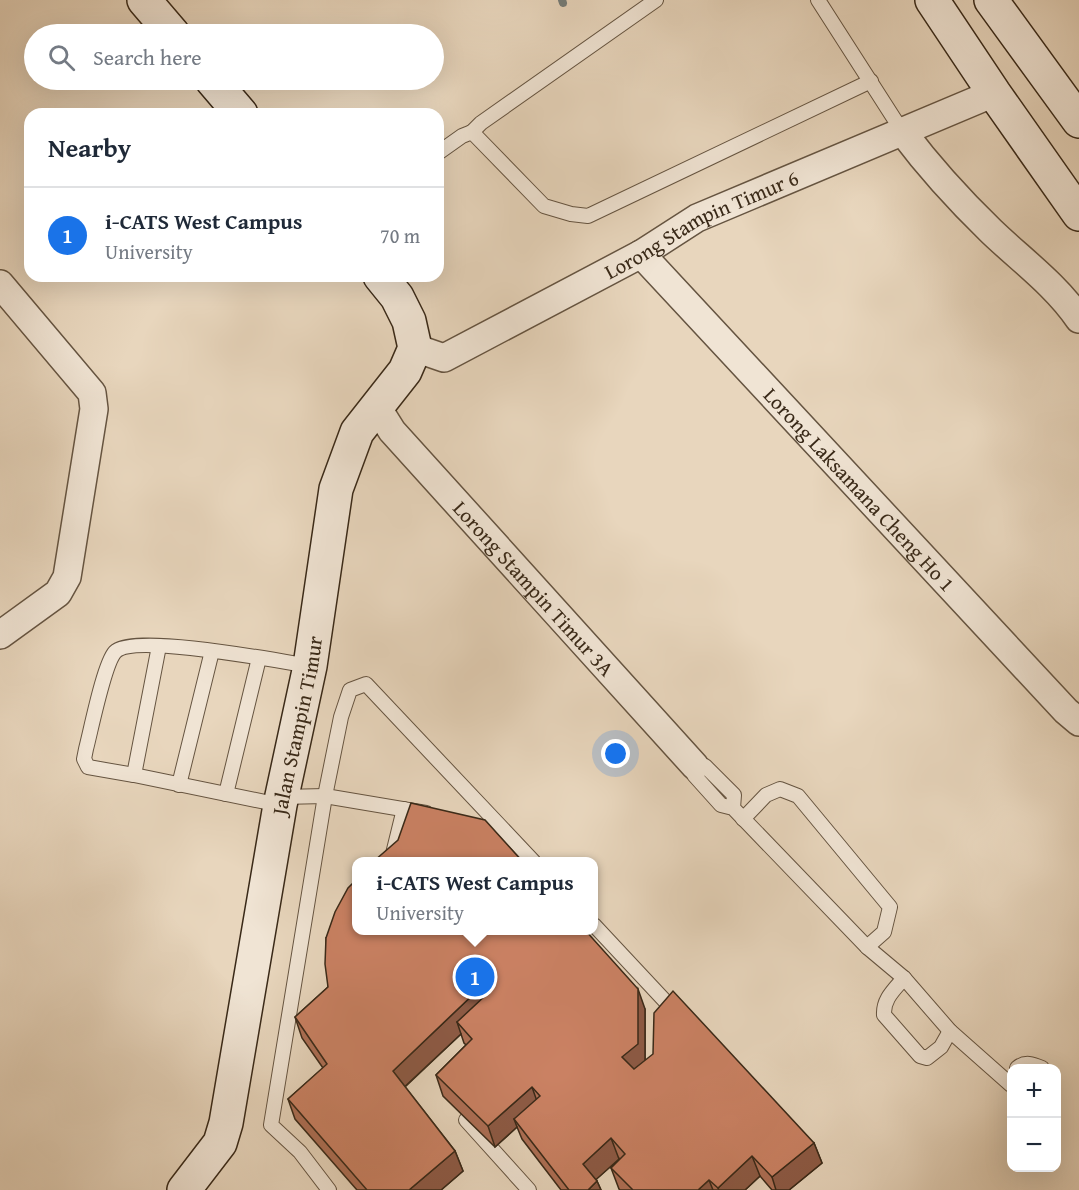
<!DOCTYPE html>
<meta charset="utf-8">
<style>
:root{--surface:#fff;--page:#f6f6f7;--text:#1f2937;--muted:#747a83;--line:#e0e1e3;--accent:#1a73e8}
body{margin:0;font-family:"Gentium Book Plus",serif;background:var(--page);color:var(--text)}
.controls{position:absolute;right:18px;bottom:18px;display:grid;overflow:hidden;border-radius:12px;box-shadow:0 6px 24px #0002}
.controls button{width:54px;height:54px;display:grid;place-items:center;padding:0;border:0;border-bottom:2px solid var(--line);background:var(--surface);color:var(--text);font:30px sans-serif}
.you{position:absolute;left:616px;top:754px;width:21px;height:21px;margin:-15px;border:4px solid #fff;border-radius:50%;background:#1a73e8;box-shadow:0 0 0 9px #1a73e833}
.badge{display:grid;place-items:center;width:39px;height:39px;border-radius:50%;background:var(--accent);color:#fff;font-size:20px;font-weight:700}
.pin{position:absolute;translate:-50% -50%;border:3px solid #fff;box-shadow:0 2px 6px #0006}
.popup{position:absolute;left:352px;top:857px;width:246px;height:78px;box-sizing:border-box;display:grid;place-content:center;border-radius:12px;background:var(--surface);filter:drop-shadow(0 2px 4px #0005);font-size:20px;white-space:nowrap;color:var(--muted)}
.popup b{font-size:22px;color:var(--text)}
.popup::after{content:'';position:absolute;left:50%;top:100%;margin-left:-12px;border:12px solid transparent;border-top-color:var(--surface)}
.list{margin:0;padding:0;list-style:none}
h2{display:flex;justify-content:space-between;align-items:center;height:78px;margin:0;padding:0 24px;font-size:26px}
h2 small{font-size:20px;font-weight:400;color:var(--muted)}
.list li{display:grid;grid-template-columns:39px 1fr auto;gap:18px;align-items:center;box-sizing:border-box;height:96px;padding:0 24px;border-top:2px solid var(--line)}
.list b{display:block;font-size:22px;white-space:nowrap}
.list p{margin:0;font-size:20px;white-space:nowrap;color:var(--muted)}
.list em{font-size:20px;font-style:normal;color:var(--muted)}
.icon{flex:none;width:33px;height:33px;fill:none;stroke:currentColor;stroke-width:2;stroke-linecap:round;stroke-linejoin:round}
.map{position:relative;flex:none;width:1079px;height:1190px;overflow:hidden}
.search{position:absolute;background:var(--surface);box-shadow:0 6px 24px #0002;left:24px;top:24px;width:420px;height:66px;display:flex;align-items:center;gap:15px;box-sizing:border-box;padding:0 21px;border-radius:33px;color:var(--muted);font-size:22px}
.panel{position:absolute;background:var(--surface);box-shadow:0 6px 24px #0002;left:24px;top:108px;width:420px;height:174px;border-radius:18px}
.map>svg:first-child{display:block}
</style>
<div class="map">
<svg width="1079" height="1190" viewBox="0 0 1079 1190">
<rect width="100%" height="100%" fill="#e8d6bd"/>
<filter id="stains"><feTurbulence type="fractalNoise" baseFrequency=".00333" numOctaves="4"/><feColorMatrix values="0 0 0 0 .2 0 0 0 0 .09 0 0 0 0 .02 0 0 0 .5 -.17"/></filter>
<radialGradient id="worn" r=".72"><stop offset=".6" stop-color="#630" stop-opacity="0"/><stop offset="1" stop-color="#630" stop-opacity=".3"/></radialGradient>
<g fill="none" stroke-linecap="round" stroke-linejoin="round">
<polyline stroke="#757e7b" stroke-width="8" points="562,0 563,3"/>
<g stroke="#655441" stroke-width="16">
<g id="lane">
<polyline points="818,0 902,131"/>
<polyline points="472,132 481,123 656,0"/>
<polyline points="438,153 462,136 472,132 544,206 571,214 588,216 871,81"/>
<polyline points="134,775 159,646"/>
<polyline points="179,785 212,651"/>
<polyline points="226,794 259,658"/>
<polyline points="282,797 325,796 426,813"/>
<path d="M280 805 134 775 88 767 84 759 86 749C91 730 104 664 115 652 133 633 279 661 310 666"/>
<polyline points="733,808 734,795 705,766 695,766 694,775 721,805 733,808 867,947 904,978 950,1031 1011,1085"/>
<polyline points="743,819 766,795 780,789 798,796 890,907 884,932 867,947"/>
<polyline points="391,862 404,809"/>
<polyline points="594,925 665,1001"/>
<path d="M904 978C894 990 883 999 884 1015L920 1056 927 1058 941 1047 950 1031"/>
<path d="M1017 1068C1025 1061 1033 1064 1042 1068"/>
<polyline points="466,1120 529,1190"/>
<polyline points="329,1190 300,1152 271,1125 325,796 341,717 350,690 366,684 534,862"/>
</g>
</g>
<g stroke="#655441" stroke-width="30">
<g id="street">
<path d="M902 131C929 167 959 200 991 231 1020 259 1056 285 1079 319"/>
<path id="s1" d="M641 254 1066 711 1079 722"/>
<polyline points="0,284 92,393 94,409 67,577 58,593 0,635"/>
<path id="s2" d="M415 348 444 358 641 254 697 218 994 93"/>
<path id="s3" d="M377 407 392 431 695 766"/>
</g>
</g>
<g stroke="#392918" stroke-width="36">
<g id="secondary">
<polyline points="144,0 173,34"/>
<polyline points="932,0 994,93 1079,214"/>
<polyline points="991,0 1079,121"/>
<polyline points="212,80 241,114"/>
<path id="s4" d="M184 1190 220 1143 226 1123 280 805 310 666 336 489 357 432 405 371 415 348 409 321 397 297 380 276"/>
</g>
</g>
<use href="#lane" stroke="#f0e4d4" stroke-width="14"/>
<use href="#street" stroke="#f0e4d4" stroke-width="27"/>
<use href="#secondary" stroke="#f0e4d4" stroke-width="33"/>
</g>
<polygon fill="#ae6f55" stroke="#392918" stroke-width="1.5" points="326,938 645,1009 645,1060 814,1143 822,1163 789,1190 772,1190 760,1176 745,1190 620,1190 619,1189 611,1168 619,1160 619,1159 596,1179 601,1190 561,1190 522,1139 517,1127 495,1147 443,1096 436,1075 466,1045 464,1043 461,1034 405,1087 455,1151 463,1171 441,1190 357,1190 295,1119 288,1099 323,1068 302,1038 295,1017 328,987"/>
<g fill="#8d5a45" stroke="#392918" stroke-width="1.5">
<polygon points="481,987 489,1007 457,1022 461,1034 400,1091 393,1071"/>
<polygon points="638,989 645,1009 645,1065 630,1077 622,1057"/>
<polygon points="532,1087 539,1107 514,1119 517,1127 495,1147 488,1126"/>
<polygon points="611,1138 619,1159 590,1185 583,1164"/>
<polygon points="814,1143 822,1163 789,1190 776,1190 772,1177"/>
<polygon points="455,1151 463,1171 441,1190 409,1190"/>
<polygon points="752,1156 760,1176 745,1190 719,1190 718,1188"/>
<polygon points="709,1180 713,1190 698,1190"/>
<polygon points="597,1181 601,1190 588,1190"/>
</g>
<g fill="#ca8163" stroke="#392918" stroke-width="1.5">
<polygon points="411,803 485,820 522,861 374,861 398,840"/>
<polygon points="357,879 357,930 585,930 638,989 638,1044 622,1057 634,1069 653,1054 654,1013 673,991 814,1143 772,1177 752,1156 718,1188 709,1180 698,1190 633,1190 611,1168 625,1154 611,1138 583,1164 597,1181 588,1190 569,1190 514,1119 540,1096 532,1087 488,1126 436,1075 472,1039 457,1022 487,994 481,987 393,1071 455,1151 409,1190 367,1190 288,1099 327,1064 295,1017 328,987 325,964 326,938 335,912 348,888"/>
</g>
<g text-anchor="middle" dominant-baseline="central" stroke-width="4.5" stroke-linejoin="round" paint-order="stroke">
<g font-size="21" fill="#392918" stroke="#f0e4d4">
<text stroke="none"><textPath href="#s2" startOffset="321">Lorong Stampin Timur 6</textPath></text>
<text stroke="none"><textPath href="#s1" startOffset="321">Lorong Laksamana Cheng Ho 1</textPath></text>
<text stroke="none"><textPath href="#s3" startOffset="240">Lorong Stampin Timur 3A</textPath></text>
<text stroke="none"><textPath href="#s4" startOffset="484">Jalan Stampin Timur</textPath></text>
</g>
</g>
<rect width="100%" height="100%" filter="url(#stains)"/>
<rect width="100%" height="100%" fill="url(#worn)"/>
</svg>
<div class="controls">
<button>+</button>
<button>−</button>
</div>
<div class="you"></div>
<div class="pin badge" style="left:475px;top:977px">1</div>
<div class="popup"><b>i-CATS West Campus</b>University</div>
<div class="search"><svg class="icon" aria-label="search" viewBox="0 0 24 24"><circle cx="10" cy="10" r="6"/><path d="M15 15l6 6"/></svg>Search here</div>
<section class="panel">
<h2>Nearby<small></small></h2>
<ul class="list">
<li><span class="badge">1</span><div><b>i-CATS West Campus</b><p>University</p></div><em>70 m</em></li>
</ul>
</section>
</div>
